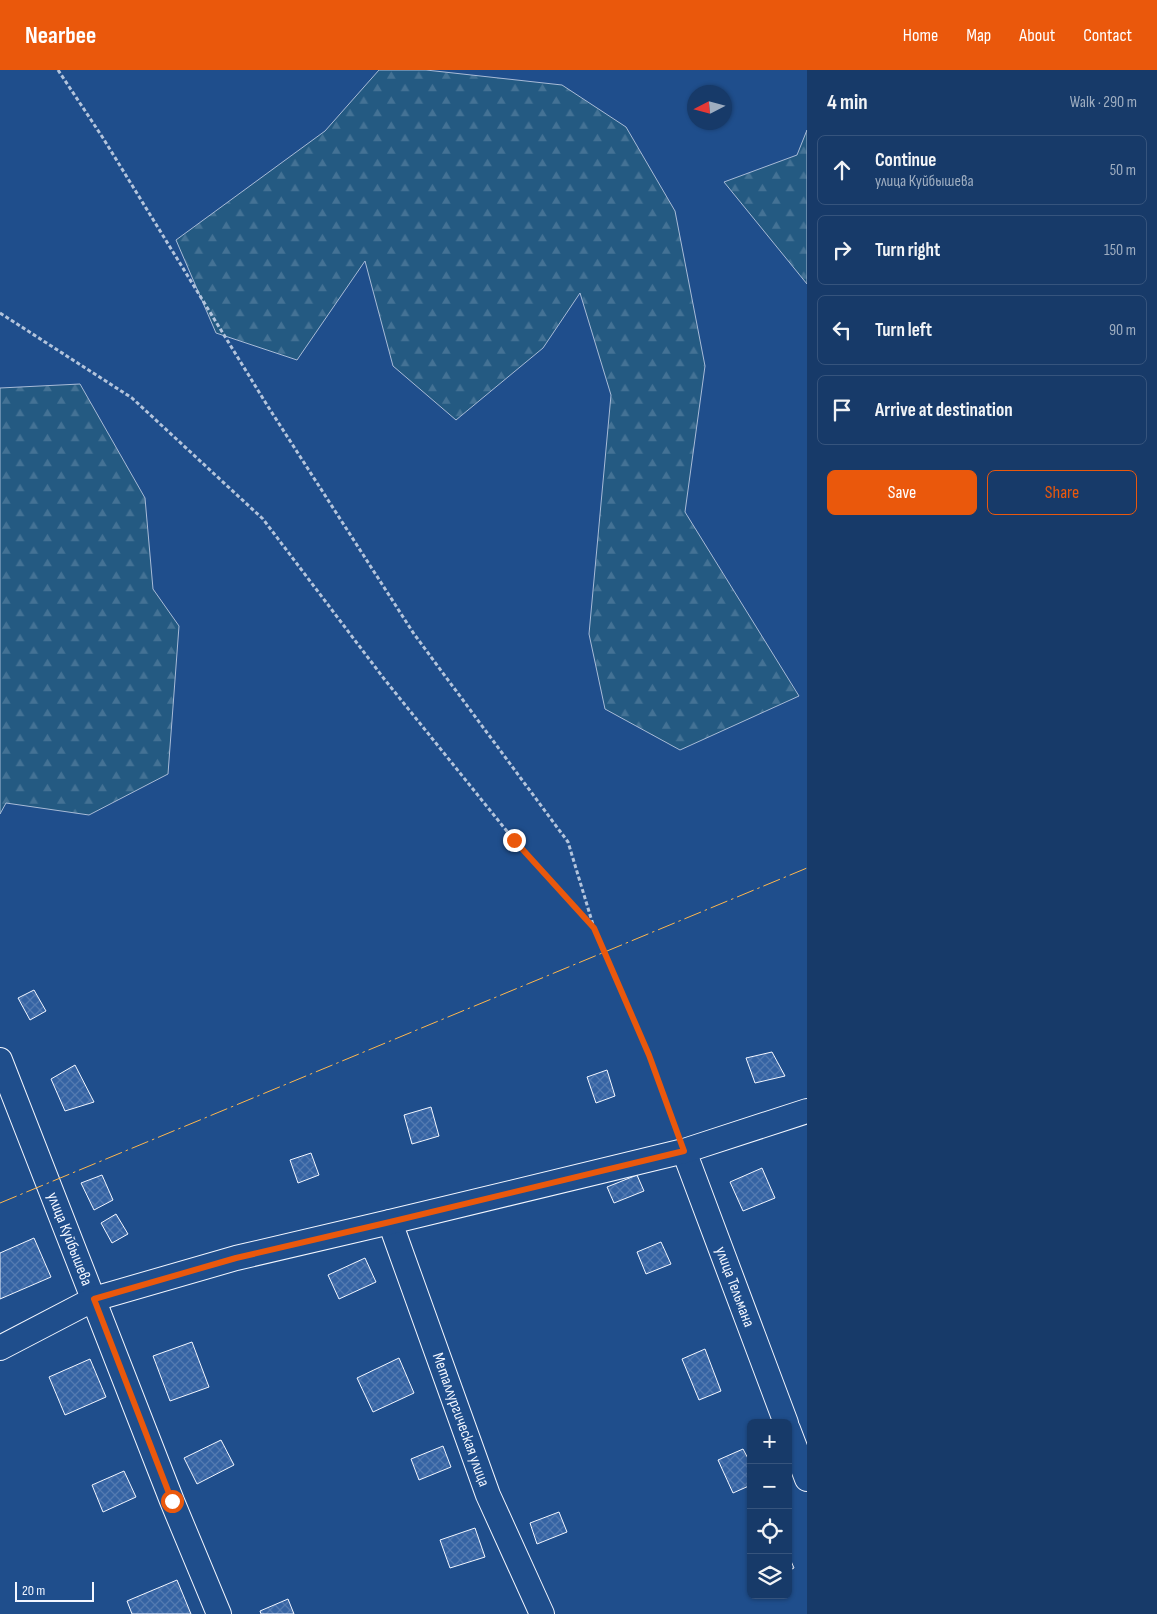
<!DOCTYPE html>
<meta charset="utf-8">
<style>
:root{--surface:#173a69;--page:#20416f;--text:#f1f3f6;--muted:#9eadc0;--line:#36547d;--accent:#ea580c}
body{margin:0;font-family:"Sofia Sans Condensed",sans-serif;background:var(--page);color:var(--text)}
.controls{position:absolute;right:15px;bottom:15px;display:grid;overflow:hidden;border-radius:8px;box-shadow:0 1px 4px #0004}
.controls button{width:45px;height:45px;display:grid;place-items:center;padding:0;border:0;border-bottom:1px solid var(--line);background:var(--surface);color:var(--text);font:25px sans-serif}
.compass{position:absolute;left:687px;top:15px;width:45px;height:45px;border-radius:50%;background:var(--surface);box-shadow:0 1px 4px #0004;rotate:264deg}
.scale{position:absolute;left:15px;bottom:12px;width:79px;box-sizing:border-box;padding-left:5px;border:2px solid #f2f6ff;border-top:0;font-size:14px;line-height:18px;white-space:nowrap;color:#f2f6ff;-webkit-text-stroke:4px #1f4e8c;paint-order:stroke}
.stop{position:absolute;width:15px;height:15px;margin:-11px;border:4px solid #ea580c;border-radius:50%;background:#fff}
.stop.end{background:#ea580c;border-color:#fff;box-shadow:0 1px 5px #0008}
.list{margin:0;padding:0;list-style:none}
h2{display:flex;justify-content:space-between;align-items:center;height:65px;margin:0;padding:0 20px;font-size:21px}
h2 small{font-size:16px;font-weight:400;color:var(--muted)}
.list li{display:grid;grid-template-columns:32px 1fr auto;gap:15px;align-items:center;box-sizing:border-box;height:70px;margin:0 10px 10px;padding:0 10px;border:1px solid var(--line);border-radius:8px}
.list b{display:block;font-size:19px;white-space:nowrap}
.list p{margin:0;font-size:16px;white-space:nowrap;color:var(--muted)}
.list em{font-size:16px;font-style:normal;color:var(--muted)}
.actions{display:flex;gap:10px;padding:15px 20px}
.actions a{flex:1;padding:11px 0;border:1px solid var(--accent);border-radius:8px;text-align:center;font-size:18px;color:var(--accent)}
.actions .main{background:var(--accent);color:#fff}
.icon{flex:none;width:28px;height:28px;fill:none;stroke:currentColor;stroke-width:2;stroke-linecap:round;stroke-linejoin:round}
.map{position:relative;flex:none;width:807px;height:1544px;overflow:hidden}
header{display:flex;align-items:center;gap:30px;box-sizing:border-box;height:70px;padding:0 25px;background:var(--accent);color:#fff}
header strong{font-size:24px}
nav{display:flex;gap:28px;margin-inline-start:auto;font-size:18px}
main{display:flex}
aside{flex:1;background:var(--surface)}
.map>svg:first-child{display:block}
</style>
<header>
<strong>Nearbee</strong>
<nav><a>Home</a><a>Map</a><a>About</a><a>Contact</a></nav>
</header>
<main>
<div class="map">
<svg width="807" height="1544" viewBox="0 0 807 1544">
<defs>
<pattern id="forest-firs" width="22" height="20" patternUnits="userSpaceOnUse" patternTransform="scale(1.25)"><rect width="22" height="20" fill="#245a82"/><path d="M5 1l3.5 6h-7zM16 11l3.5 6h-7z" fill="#447295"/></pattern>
<pattern id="building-cross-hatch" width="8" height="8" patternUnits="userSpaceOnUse" patternTransform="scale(1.25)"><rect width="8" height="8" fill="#3563a3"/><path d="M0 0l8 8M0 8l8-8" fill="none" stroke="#537ab1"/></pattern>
</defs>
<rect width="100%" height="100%" fill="#1f4e8c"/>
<g fill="url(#forest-firs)" stroke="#a8bbd7">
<polygon points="379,0 426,0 562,15 626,57 675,141 705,296 685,442 799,626 680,680 605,639 589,564 611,325 580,223 543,278 456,350 393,296 365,191 297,290 216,263 176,170 325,61"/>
<polygon points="807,60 807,214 724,112 797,85"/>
<polygon points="80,314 145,428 153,519 179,556 168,704 89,745 6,733 0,744 0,318"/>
</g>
<g fill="url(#building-cross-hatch)" stroke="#f2f6ff">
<polygon points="34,920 46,941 30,950 18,928"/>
<polygon points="772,982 785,1006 755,1013 746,988"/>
<polygon points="75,995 94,1032 65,1041 51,1009"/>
<polygon points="607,1000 615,1026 596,1033 587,1007"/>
<polygon points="431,1037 439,1066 412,1074 404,1045"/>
<polygon points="311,1083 319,1105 298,1113 290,1090"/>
<polygon points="762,1098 775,1128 743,1141 730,1112"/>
<polygon points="102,1105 113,1130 94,1140 81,1113"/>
<polygon points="637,1105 644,1121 614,1133 607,1117"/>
<polygon points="116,1144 128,1164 112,1173 101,1153"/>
<polygon points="34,1168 51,1207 0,1229 0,1183"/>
<polygon points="661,1172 671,1194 646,1204 637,1182"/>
<polygon points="365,1188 376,1212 339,1229 328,1205"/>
<polygon points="192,1272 209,1317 170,1331 153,1286"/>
<polygon points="705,1279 721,1321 699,1330 682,1289"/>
<polygon points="399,1288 414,1323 373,1342 357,1308"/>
<polygon points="90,1289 106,1327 65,1345 49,1307"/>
<polygon points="221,1370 234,1395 197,1414 184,1388"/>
<polygon points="443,1376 451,1397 419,1410 411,1389"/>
<polygon points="743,1379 751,1394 751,1415 733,1423 718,1390"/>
<polygon points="124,1401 136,1427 103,1442 92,1415"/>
<polygon points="559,1442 567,1462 537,1474 530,1453"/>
<polygon points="475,1458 485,1487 450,1498 440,1470"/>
<polygon points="788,1484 794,1498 788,1501"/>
<polygon points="177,1510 191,1544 132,1544 127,1531"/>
<polygon points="288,1529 294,1544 261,1544 260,1541"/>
</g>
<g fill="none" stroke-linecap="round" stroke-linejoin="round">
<g stroke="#f2f6ff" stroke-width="26">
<g id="minor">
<path id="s1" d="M0 990 172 1431 219 1544"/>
<path id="s2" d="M684 1081 786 1353"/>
<path id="s3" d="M390 1152 488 1425 542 1544"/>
<polyline points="0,1278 94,1229 236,1188 390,1152 684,1081 807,1041"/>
<polyline points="788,1359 807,1409"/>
</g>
</g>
<g stroke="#b3c4dc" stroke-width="3" stroke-dasharray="4 2.5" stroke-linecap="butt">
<polyline points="58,0 103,68 267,335 414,564 568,772 594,858 649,985 676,1057"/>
<polyline points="0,243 132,328 263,449 385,610 514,770 592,856"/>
</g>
<use href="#minor" stroke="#1f4e8c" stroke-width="24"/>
<polyline stroke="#ffb74d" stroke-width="1" stroke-dasharray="18 4 2.5 4" stroke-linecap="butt" points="0,1133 807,798"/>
</g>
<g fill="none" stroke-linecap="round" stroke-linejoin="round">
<polyline stroke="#ea580c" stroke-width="6" points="172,1431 94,1229 236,1188 390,1152 684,1081 649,985 594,858 514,770"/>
</g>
<g text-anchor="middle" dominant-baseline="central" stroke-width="4" stroke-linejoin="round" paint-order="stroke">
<g font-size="16" fill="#f2f6ff" stroke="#1f4e8c">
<text stroke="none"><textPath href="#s1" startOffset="192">улица Куйбышева</textPath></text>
<text stroke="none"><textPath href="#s2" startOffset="145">улица Тельмана</textPath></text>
<text stroke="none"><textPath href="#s3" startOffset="210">Металлургическая улица</textPath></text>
</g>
</g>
</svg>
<div class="controls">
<button>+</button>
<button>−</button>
<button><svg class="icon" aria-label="locate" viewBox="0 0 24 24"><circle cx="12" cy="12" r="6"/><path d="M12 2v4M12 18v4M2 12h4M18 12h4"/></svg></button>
<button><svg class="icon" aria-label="layers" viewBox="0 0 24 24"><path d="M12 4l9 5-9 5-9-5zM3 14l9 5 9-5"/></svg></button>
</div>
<svg class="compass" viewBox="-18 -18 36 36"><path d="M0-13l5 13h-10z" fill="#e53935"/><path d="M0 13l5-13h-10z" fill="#9eadc0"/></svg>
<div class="scale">20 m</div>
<div class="stop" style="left:172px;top:1431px"></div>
<div class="stop end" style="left:514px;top:770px"></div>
</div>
<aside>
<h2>4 min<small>Walk · 290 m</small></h2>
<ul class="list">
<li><svg class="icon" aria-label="ahead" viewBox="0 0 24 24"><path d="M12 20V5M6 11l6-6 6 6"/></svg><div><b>Continue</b><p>улица Куйбышева</p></div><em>50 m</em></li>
<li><svg class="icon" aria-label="right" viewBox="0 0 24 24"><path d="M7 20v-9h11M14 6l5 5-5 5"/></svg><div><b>Turn right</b></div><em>150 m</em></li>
<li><svg class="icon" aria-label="left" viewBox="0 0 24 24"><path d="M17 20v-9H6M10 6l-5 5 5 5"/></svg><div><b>Turn left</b></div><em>90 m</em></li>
<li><svg class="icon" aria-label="arrive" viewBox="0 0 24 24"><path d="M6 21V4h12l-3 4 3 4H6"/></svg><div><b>Arrive at destination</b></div></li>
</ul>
<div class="actions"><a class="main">Save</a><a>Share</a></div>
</aside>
</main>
